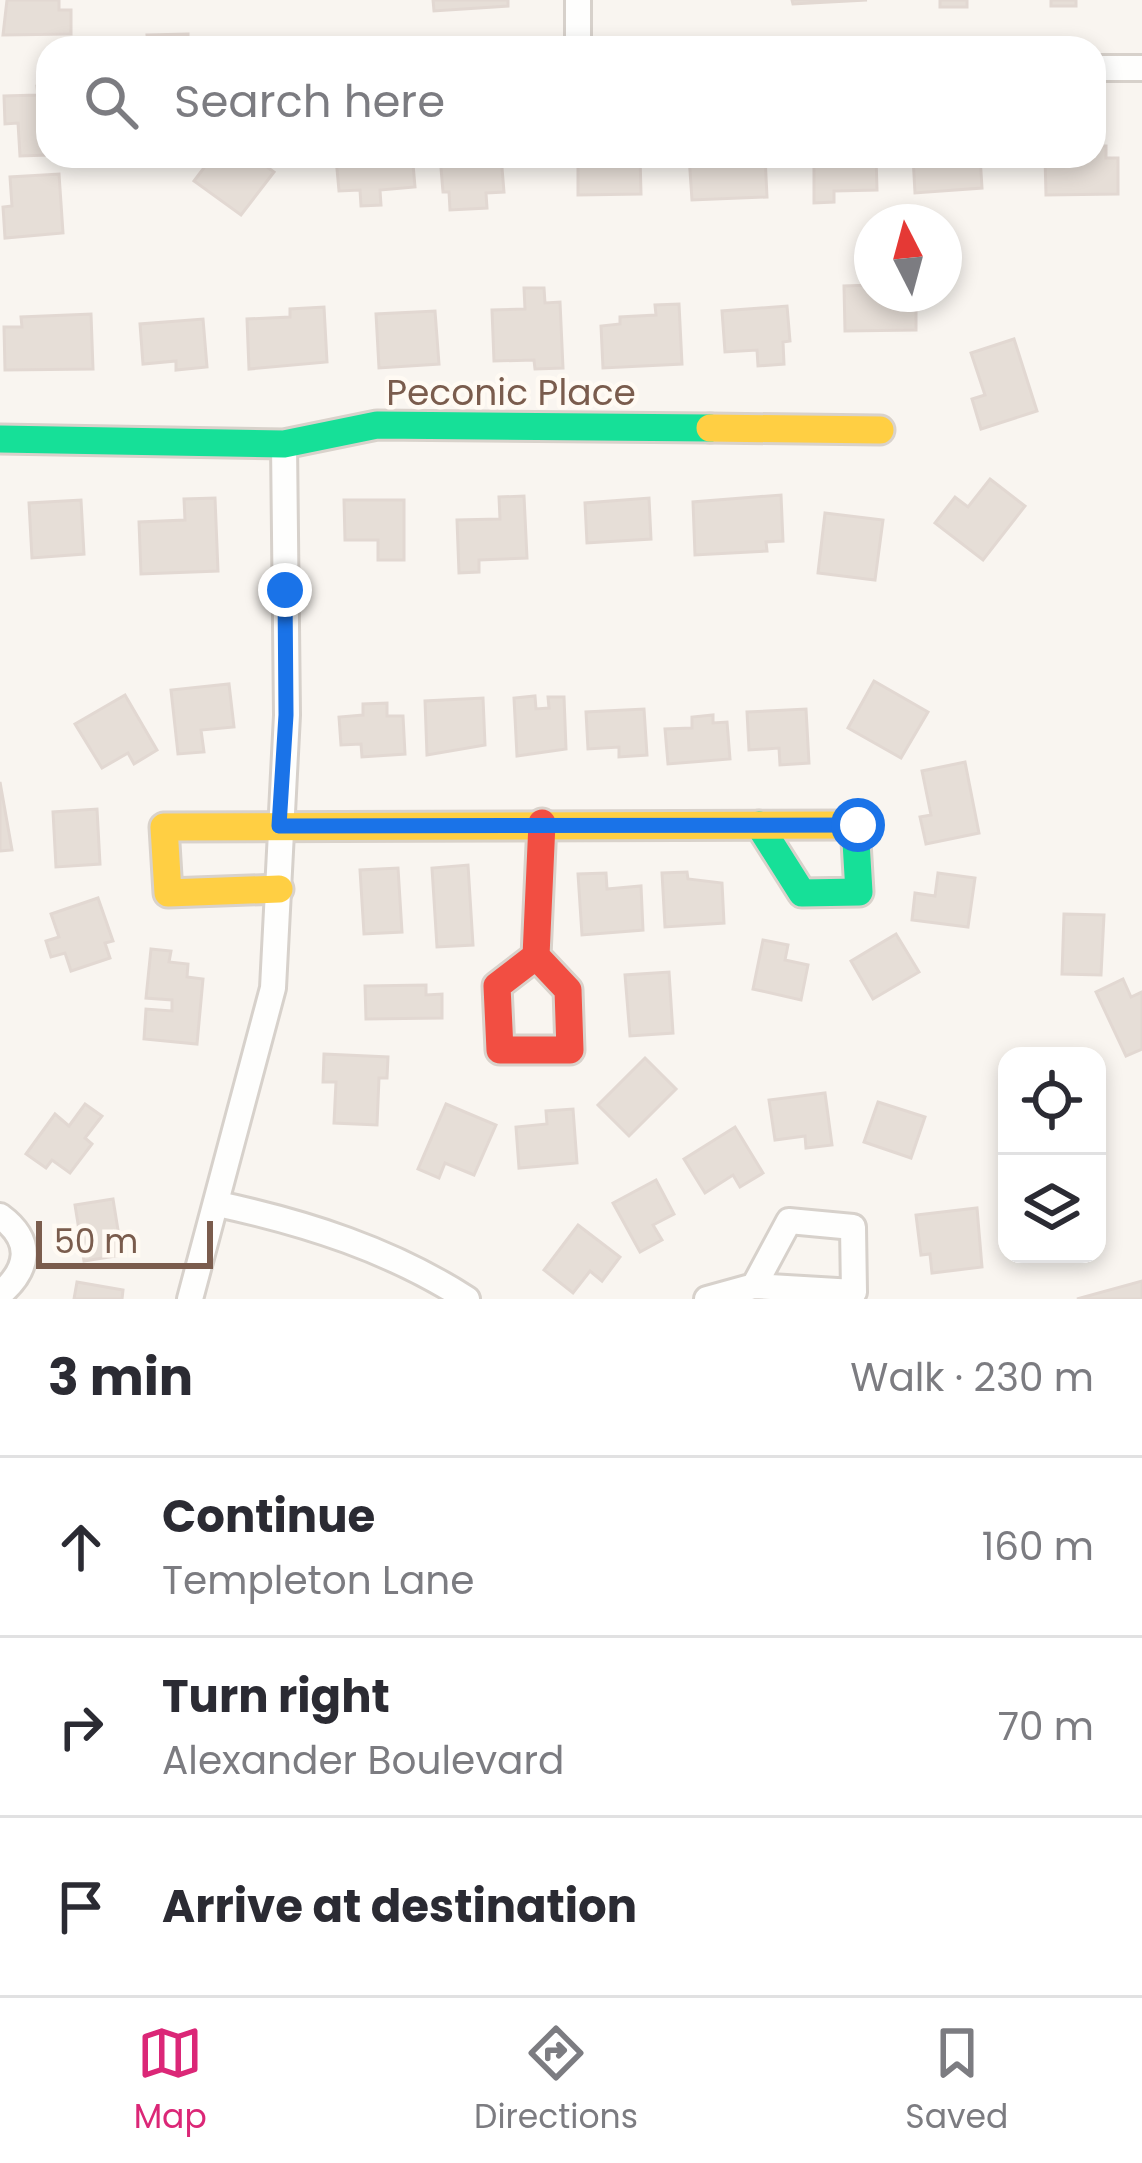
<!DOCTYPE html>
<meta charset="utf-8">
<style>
:root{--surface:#fff;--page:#f2f2f3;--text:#2b2b33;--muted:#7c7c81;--line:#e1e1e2;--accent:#db2777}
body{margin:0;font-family:Poppins,sans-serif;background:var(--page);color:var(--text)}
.controls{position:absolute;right:36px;bottom:36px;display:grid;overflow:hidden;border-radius:24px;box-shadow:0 6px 18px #0003}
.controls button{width:108px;height:108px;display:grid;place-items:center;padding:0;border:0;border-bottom:3px solid var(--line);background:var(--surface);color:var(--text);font:60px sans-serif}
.compass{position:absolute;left:854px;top:204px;width:108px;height:108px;border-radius:50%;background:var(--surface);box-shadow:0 6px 18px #0003;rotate:354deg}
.scale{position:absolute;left:36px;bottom:30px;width:177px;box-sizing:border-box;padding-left:12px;border:6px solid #7a5c4d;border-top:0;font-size:33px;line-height:42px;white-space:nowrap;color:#7a5c4d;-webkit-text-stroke:9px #fffaf3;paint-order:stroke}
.stop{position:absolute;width:36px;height:36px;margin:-27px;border:9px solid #1a73e8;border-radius:50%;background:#fff}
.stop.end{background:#1a73e8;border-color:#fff;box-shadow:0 3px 12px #0008}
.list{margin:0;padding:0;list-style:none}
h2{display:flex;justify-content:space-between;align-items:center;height:156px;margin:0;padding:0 48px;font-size:51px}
h2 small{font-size:39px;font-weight:400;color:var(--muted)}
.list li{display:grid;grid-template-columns:78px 1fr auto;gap:36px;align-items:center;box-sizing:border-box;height:180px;padding:0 48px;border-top:3px solid var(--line)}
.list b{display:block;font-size:45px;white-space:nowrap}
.list p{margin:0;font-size:39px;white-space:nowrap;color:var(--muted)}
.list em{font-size:39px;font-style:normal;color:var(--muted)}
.icon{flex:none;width:66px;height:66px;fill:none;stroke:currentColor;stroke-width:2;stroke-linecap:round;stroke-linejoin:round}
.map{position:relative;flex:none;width:1142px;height:1299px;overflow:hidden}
.search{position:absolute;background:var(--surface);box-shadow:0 6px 18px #0003;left:36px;right:36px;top:36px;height:132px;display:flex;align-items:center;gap:30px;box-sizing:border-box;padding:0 42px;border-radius:36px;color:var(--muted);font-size:45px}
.sheet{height:696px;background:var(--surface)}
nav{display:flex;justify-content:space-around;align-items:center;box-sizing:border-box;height:168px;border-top:3px solid var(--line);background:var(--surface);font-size:33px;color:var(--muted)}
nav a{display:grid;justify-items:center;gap:6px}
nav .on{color:var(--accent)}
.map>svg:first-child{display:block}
</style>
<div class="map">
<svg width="1142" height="1299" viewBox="0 0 1142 1299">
<rect width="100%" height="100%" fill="#f9f5f0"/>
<g fill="#e6ded7" stroke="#e2d8d2" stroke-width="3">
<polygon points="7,0 59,0 59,10 71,10 71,34 3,35"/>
<polygon points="433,0 508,0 508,6 434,11"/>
<polygon points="792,0 867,0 793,4"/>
<rect x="940" y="0" width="27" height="7"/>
<rect x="1051" y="0" width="25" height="6"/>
<polygon points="188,34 188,48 148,48 147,35"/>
<polygon points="48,85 48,155 20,156 18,123 5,124 4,96 38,95 37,86"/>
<polygon points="1094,146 1106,146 1106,158 1118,158 1118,194 1046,195 1045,156 1094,156"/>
<polygon points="213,156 240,162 252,156 274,172 241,215 194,181"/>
<polygon points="399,156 399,165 413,164 415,187 380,190 381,205 361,206 360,190 339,191 336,158"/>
<polygon points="440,156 501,156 504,192 486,193 487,208 450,210 449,192 443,192"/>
<polygon points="578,156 640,156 641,194 578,195"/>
<polygon points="689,156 765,156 767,197 692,200"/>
<polygon points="814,156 876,156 877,190 834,191 834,202 814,203"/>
<polygon points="913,156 980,156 982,188 915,193"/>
<polygon points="59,174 63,233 5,238 3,207 12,206 10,177"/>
<polygon points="872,285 872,294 916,294 916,330 845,331 844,286"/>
<polygon points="524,288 544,288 545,303 560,302 563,368 535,369 534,360 494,361 492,310 525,309"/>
<polygon points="679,304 682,364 603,368 601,326 620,324 620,317 656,315 655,305"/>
<polygon points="787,306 790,341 783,342 784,364 758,366 757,350 725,352 722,311"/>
<polygon points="324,307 327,362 249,369 247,319 290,317 290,309"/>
<polygon points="435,311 439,364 379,368 376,314"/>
<polygon points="91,314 93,369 5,370 4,327 22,327 21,317"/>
<polygon points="203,319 207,367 176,370 176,361 143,364 140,324"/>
<polygon points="1014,339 1037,411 981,429 972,399 985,395 971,353"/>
<polygon points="990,479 1025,506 983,560 935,523 955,497 968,507"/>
<polygon points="781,495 783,541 766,542 767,551 695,555 693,502"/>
<polygon points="524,496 527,558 479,560 479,572 459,573 457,520 500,519 499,497"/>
<polygon points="215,498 218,571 141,574 139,522 185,520 184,499"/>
<polygon points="649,498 651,539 587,543 585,503"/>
<polygon points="81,500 84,554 32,558 29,503"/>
<polygon points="344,500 404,500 404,560 378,560 378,540 345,540"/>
<polygon points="825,513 883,520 875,580 818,573"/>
<polygon points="874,681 928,712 901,758 848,728"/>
<polygon points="229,684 234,727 201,730 204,752 178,754 171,690"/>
<polygon points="125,695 157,750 134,764 128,753 102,768 75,724"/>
<polygon points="535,696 536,709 549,708 548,697 564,697 566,749 517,756 514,698"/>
<polygon points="483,698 485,745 427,755 425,701"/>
<polygon points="387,703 387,716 403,716 405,754 362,757 361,744 341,745 339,717 363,715 363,704"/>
<polygon points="644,709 647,755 619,757 619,747 588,749 586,712"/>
<polygon points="806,709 809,763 780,765 779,748 749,750 747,712"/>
<polygon points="713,715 713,723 727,722 730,759 668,764 665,729 692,728 692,717"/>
<polygon points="965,762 979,833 926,844 920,817 931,815 922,771"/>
<polygon points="0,782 12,850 0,851"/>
<polygon points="97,809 100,864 56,867 53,812"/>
<polygon points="468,865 473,945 437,947 432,868"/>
<polygon points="398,868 402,932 364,934 360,870"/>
<polygon points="687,872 688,879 722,883 724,923 665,927 662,873"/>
<polygon points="606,873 607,889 641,886 643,930 582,935 578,874"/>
<polygon points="938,873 975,878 968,927 912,920 915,893 935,896"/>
<polygon points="98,898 113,941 105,943 110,958 71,971 65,953 51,957 46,941 59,937 51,914"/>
<polygon points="1064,914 1104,915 1101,975 1062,974"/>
<polygon points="896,934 919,972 873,999 851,961"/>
<polygon points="763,940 788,945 785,960 808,965 801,1000 753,989"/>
<polygon points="151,949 171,951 169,962 188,964 187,977 203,979 197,1044 144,1039 146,1009 172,1011 172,1000 146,998"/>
<polygon points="669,972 673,1033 630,1036 625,975"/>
<polygon points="1123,979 1131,997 1142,992 1142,1049 1126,1056 1096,992"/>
<polygon points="426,985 426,995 442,994 442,1018 366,1019 365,986"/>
<polygon points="324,1054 388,1057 387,1078 379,1078 377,1125 334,1123 336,1082 323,1082"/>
<polygon points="645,1058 676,1089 629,1136 598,1105"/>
<polygon points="825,1093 832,1145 806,1148 805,1136 775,1140 769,1100"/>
<polygon points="878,1102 925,1117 911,1158 864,1142"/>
<polygon points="85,1104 102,1116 85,1138 92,1144 70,1173 52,1160 46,1168 26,1154 55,1114 69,1126"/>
<polygon points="446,1104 496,1125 474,1175 445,1163 439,1178 418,1169"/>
<polygon points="573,1109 577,1163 519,1168 516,1127 547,1124 546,1111"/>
<polygon points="735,1127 763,1173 740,1187 733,1175 705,1193 684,1159"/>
<polygon points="656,1180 674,1214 653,1225 662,1240 640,1252 613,1203"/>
<polygon points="113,1199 122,1255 84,1261 75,1205"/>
<polygon points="977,1208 982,1267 932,1273 930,1254 921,1255 916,1215"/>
<polygon points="578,1225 620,1257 602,1281 590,1271 573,1293 544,1270"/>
<polygon points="1142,1281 1142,1299 1077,1299"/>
<polygon points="77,1282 123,1290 122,1299 74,1299"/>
</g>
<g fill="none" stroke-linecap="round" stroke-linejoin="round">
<g stroke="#d7d1cb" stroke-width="30">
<g id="street">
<polyline points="578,0 578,48"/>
<polyline points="1094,68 1142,68"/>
<path d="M218 1204C306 1223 391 1250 467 1299"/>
<path d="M0 1216C34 1241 29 1269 0 1294"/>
<polyline points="190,1299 273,988 287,715 284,444"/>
<polyline points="707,1299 754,1286 854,1292 853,1227 789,1221 754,1286"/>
</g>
</g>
<g stroke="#d9d2cb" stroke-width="33">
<g id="fast">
<polyline points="0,439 284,444 377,425 710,428"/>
<polyline points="759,825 802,893 859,892 855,825"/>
</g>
</g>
<g stroke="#d9d2cb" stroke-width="33">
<g id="slow">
<polyline points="710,428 880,430"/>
<polyline points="279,889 168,893 164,827 855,825"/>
</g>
</g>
<g stroke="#d9d2cb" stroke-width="33">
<polyline id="jam" points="536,956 497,986 500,1050 570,1050 568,990 536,956 542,823"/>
</g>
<use href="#street" stroke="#fefefd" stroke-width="24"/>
<use href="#fast" stroke="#16e098" stroke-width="27"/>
<use href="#slow" stroke="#ffcf43" stroke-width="27"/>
<use href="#jam" stroke="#f24e42" stroke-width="27"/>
</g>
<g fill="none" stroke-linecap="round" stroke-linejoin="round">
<polyline stroke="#1a73e8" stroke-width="15" points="285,590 286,715 279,826 858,825"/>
</g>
<g text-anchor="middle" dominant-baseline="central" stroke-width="9" stroke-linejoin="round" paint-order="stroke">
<g font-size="36" fill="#7a5c4d" stroke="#fffaf3">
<text x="511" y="392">Peconic Place</text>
</g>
</g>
</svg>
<div class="controls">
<button><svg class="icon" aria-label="locate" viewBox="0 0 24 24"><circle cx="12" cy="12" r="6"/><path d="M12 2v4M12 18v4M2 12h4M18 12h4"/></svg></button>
<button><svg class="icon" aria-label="layers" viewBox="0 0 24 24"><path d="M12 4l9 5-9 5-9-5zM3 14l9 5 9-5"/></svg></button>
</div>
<svg class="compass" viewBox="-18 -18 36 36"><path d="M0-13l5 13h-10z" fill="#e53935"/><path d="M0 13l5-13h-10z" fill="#7c7c81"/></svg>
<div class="scale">50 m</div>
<div class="stop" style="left:858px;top:825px"></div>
<div class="stop end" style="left:285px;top:590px"></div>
<div class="search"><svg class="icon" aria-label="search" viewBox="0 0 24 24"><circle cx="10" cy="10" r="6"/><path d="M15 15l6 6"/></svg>Search here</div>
</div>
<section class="sheet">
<h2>3 min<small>Walk · 230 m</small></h2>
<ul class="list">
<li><svg class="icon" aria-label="ahead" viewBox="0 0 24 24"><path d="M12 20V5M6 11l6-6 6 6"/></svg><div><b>Continue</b><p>Templeton Lane</p></div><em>160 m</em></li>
<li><svg class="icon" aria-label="right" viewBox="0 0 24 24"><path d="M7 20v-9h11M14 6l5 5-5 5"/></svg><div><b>Turn right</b><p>Alexander Boulevard</p></div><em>70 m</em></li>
<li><svg class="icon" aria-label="arrive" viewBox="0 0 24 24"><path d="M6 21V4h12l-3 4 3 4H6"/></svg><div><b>Arrive at destination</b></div></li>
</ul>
</section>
<nav>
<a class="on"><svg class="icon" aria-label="map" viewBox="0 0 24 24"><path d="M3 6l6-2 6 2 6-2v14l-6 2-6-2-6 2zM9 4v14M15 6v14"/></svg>Map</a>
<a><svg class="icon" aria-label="directions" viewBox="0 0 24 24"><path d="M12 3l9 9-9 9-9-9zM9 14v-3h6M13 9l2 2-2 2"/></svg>Directions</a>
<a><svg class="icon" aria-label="saved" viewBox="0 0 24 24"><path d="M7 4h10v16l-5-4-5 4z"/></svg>Saved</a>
</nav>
